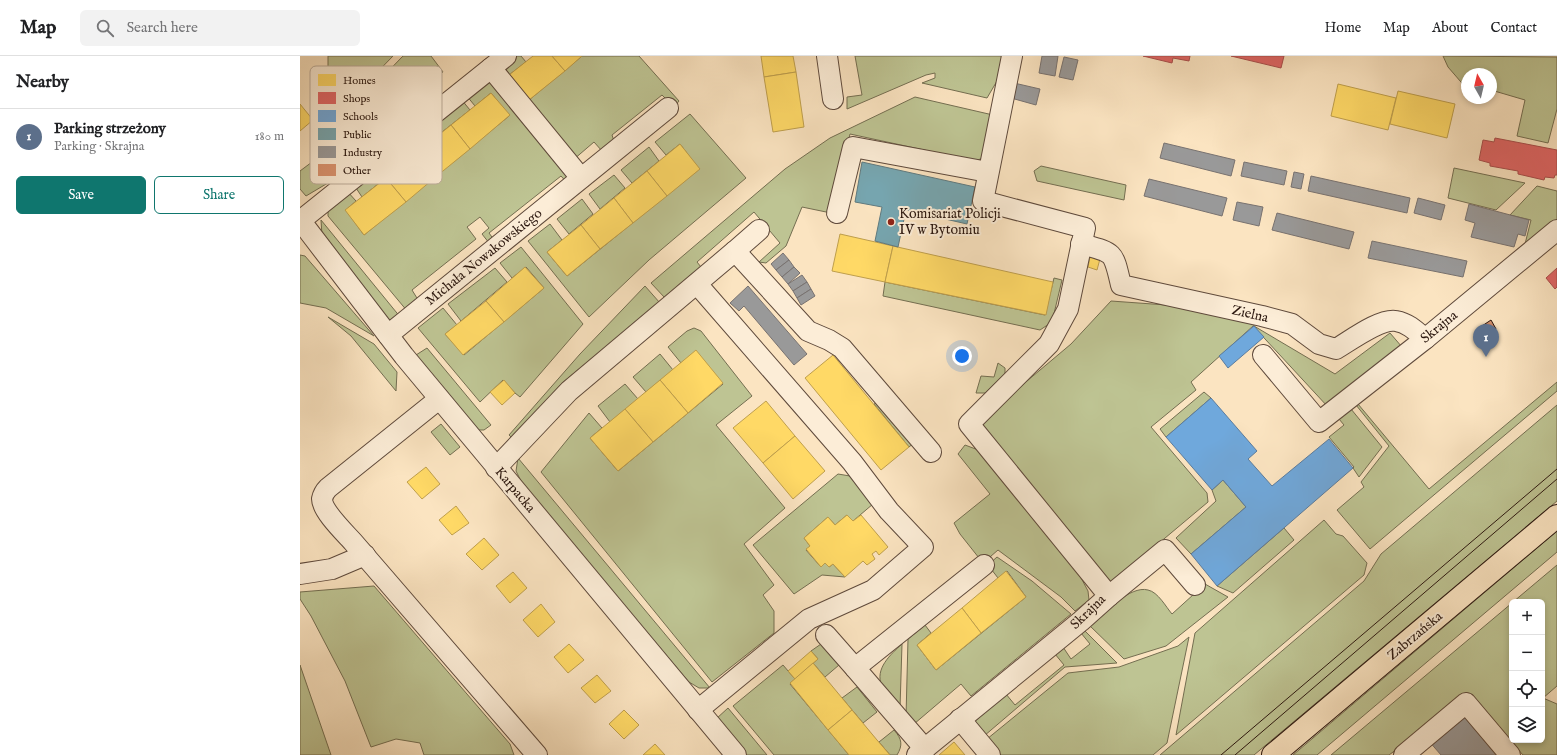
<!DOCTYPE html>
<meta charset="utf-8">
<style>
:root{--surface:#fff;--page:#f2f2f2;--text:#202124;--muted:#757577;--line:#e0e0e0;--accent:#0f766e}
body{margin:0;font-family:"IM FELL English",serif;background:var(--page);color:var(--text)}
.controls{position:absolute;right:12px;bottom:12px;display:grid;overflow:hidden;border-radius:6px;box-shadow:0 2px 6px #0003}
.controls button{width:36px;height:36px;display:grid;place-items:center;padding:0;border:0;border-bottom:1px solid var(--line);background:var(--surface);color:var(--text);font:20px sans-serif}
.compass{position:absolute;left:1161px;top:12px;width:36px;height:36px;border-radius:50%;background:var(--surface);box-shadow:0 2px 6px #0003;rotate:352deg}
.you{position:absolute;left:662px;top:300px;width:14px;height:14px;margin:-10px;border:3px solid #fff;border-radius:50%;background:#1a73e8;box-shadow:0 0 0 6px #1a73e833}
.badge{display:grid;place-items:center;width:26px;height:26px;border-radius:50%;background:var(--accent);color:#fff;font-size:13px;font-weight:700}
.pin{position:absolute;translate:-50% -33px;filter:drop-shadow(0 1px 2px #0008)}
.pin::after{content:'';position:absolute;top:21px;width:14px;height:12px;background:inherit;clip-path:polygon(0 0,100% 0,50% 100%)}
.list{margin:0;padding:0;list-style:none}
h2{display:flex;justify-content:space-between;align-items:center;height:52px;margin:0;padding:0 16px;font-size:17px}
h2 small{font-size:13px;font-weight:400;color:var(--muted)}
.list li{display:grid;grid-template-columns:26px 1fr auto;gap:12px;align-items:center;box-sizing:border-box;height:56px;padding:0 16px;border-top:1px solid var(--line)}
.list b{display:block;font-size:15px;white-space:nowrap}
.list p{margin:0;font-size:13px;white-space:nowrap;color:var(--muted)}
.list em{font-size:13px;font-style:normal;color:var(--muted)}
.actions{display:flex;gap:8px;padding:12px 16px}
.actions a{flex:1;padding:9px 0;border:1px solid var(--accent);border-radius:6px;text-align:center;font-size:14px;color:var(--accent)}
.actions .main{background:var(--accent);color:#fff}
.icon{flex:none;width:22px;height:22px;fill:none;stroke:currentColor;stroke-width:2;stroke-linecap:round;stroke-linejoin:round}
.map{position:relative;flex:none;width:1257px;height:699px;overflow:hidden}
header{display:flex;align-items:center;gap:24px;box-sizing:border-box;height:56px;padding:0 20px;background:var(--surface);border-bottom:1px solid var(--line)}
header strong{font-size:19px}
nav{display:flex;gap:22px;margin-inline-start:auto;font-size:14px}
.search{width:280px;height:36px;background:var(--page);display:flex;align-items:center;gap:10px;box-sizing:border-box;padding:0 14px;border-radius:6px;color:var(--muted);font-size:15px}
main{display:flex}
aside{flex:1;background:var(--surface)}
.map>svg:first-child{display:block}
</style>
<header>
<strong>Map</strong>
<div class="search"><svg class="icon" aria-label="search" viewBox="0 0 24 24"><circle cx="10" cy="10" r="6"/><path d="M15 15l6 6"/></svg>Search here</div>
<nav><a>Home</a><a>Map</a><a>About</a><a>Contact</a></nav>
</header>
<main>
<aside>
<h2>Nearby<small></small></h2>
<ul class="list">
<li><span class="badge" style="background:#5c6f8a">1</span><div><b>Parking strzeżony</b><p>Parking · Skrajna</p></div><em>180 m</em></li>
</ul>
<div class="actions"><a class="main">Save</a><a>Share</a></div>
</aside>
<div class="map">
<svg width="1257" height="699" viewBox="0 0 1257 699">
<rect width="100%" height="100%" fill="#fbe4c1"/>
<filter id="stains"><feTurbulence type="fractalNoise" baseFrequency=".005" numOctaves="4"/><feColorMatrix values="0 0 0 0 .2 0 0 0 0 .09 0 0 0 0 .02 0 0 0 .5 -.17"/></filter>
<radialGradient id="worn" r=".72"><stop offset=".6" stop-color="#630" stop-opacity="0"/><stop offset="1" stop-color="#630" stop-opacity=".3"/></radialGradient>
<g fill="#bec493" stroke="#746e51">
<polygon points="28,0 93,0 28,67"/>
<polygon points="103,0 131,0 143,16 71,76 79,86 74,88 67,81 52,93 60,102 57,106 46,103 30,85 38,67"/>
<polygon points="213,0 221,0 226,6 209,19 229,44 282,0 339,0 379,45 374,51 362,39 312,79 316,91 302,95 294,86 273,104 201,17"/>
<polygon points="555,0 703,0 697,25 687,42 622,27 635,22 635,17 626,19 547,53 547,41 562,39"/>
<polygon points="1143,0 1257,1 1257,53 1248,87 1217,80 1225,44 1191,34 1191,18 1167,18 1167,33 1148,11"/>
<polygon points="191,20 270,118 269,129 261,120 189,177 197,188 193,192 182,178 189,172 180,161 167,171 176,183 112,234 120,247 108,256 28,160 28,153 47,135 56,145 46,154 64,179 209,60 191,37 175,50 166,39"/>
<polygon points="615,41 693,59 683,102 675,105 550,78 531,157 502,151 486,190 466,207 459,206 480,187 454,156 397,206 401,211 365,242 351,227 485,113 530,82"/>
<polygon points="161,43 170,54 142,76 133,66"/>
<polygon points="390,58 446,122 349,204 289,261 228,185 250,168 262,184 247,196 267,220 399,113 380,88 366,99 355,86"/>
<polygon points="349,91 359,105 332,127 321,114"/>
<polygon points="96,96 104,107 62,141 54,129"/>
<polygon points="16,103 24,103 38,121 6,140 0,133 0,115"/>
<polygon points="741,110 826,129 824,144 737,125 734,115"/>
<polygon points="1154,112 1225,127 1196,154 1148,142"/>
<polygon points="314,119 325,132 300,153 289,138"/>
<polygon points="1237,130 1257,135 1257,164 1225,188 1231,164 1210,159"/>
<polygon points="282,143 293,158 269,178 257,163"/>
<polygon points="21,164 101,262 91,265 87,262 22,180"/>
<polygon points="221,191 283,268 220,341 215,337 203,324 180,346 118,272 143,252 157,269 145,278 164,299 244,232 226,211 212,222 200,207"/>
<polygon points="0,199 5,200 74,280 26,252 0,247"/>
<polygon points="195,212 207,226 161,265 148,248"/>
<polygon points="754,222 762,224 752,266 740,274 583,240 585,226 745,259"/>
<polygon points="345,230 360,247 262,327 212,382 209,379 280,298"/>
<polygon points="811,245 880,250 953,266 954,270 1035,318 1090,277 1102,291 1028,351 953,270 891,326 896,334 851,371 907,437 908,446 809,529 684,379 683,362 771,288"/>
<polygon points="28,261 74,288 97,316 96,335 51,280"/>
<polygon points="394,272 401,275 452,340 416,369 485,452 444,488 474,529 463,539 474,555 474,577 412,626 241,416 289,357 302,372 290,382 318,415 423,328 396,295 381,307 368,291 387,275"/>
<polygon points="127,292 191,369 184,374 178,374 116,299"/>
<polygon points="360,298 373,314 346,336 333,321"/>
<polygon points="698,307 705,312 705,318 685,337 676,337 681,320 694,321"/>
<polygon points="1257,326 1257,335 1070,493 1037,454 1064,431 1061,426 1089,390 1056,349 1058,348 1129,433"/>
<polygon points="325,328 338,343 310,366 298,350"/>
<polygon points="904,336 911,342 866,381 860,373"/>
<polygon points="581,345 615,386 609,391 574,348"/>
<polygon points="1257,349 1257,445 954,699 860,699 1064,525 1081,498"/>
<polygon points="1051,353 1082,391 1059,421 1053,412 1054,411 1029,381 1044,369 1039,363"/>
<polygon points="141,368 160,391 150,399 131,376"/>
<polygon points="665,389 681,395 770,501 788,535 789,544 775,555 761,541 698,494 683,507 660,478 654,467 690,438 658,398"/>
<polygon points="218,402 410,632 399,632 389,626 224,431 216,415"/>
<polygon points="538,418 550,420 573,448 553,465 547,459 535,469 528,461 504,482 510,490 506,494 521,511 525,507 529,511 533,508 545,521 522,519 494,538 453,489"/>
<polygon points="923,424 946,451 891,498 876,482 916,445 912,434"/>
<polygon points="1024,464 1036,478 1043,480 1067,507 1064,519 876,679 895,577"/>
<polygon points="984,472 994,484 933,537 917,530"/>
<polygon points="1257,475 1257,496 1017,699 993,699"/>
<polygon points="697,501 732,525 771,558 671,640 661,628 614,668 606,661 608,583 625,569 631,577 617,589 636,614 726,541 707,515 698,522 688,509"/>
<polygon points="1257,509 1257,630 1243,642 1257,648 1257,699 1223,699 1170,639 1089,699 1031,699 1212,547 1212,684 1242,684 1242,546 1213,546"/>
<path d="M905 528 928 541 866 590 824 603 789 569C803 558 830 529 848 534 858 536 866 551 872 558Z"/>
<polygon points="74,530 210,688 214,699 124,699 120,687 96,683 71,691 45,625 11,560 0,543 0,536"/>
<polygon points="784,574 817,607 765,611 684,680 674,666 706,638 715,649 764,609 755,598 763,591 771,603 790,588 781,577"/>
<polygon points="889,581 867,687 853,699 699,699 687,683 768,617 819,611 878,590"/>
<polygon points="521,588 539,609 525,621 513,607 518,603 511,595"/>
<path d="M602 588 600 652C595 646 586 638 582 630 574 613 591 598 602 588Z"/>
<polygon points="0,609 31,699 0,699"/>
<polygon points="483,609 495,623 490,628 549,699 474,699 433,650"/>
<polygon points="557,631 577,656 563,667 542,642"/>
<polygon points="428,652 467,699 446,699 416,663"/>
<path d="M594 674C602 683 603 689 597 699H590L579 686Z"/>
</g>
<g fill="#ffd966" stroke="#bf9f4c">
<polygon points="233,0 252,0 265,15 229,44 209,19"/>
<polygon points="252,0 282,0 265,15"/>
<polygon points="461,0 493,0 496,16 464,21"/>
<polygon points="496,16 504,71 473,76 464,21"/>
<polygon points="1038,28 1096,42 1088,74 1031,60"/>
<polygon points="1098,35 1155,48 1147,82 1090,68"/>
<polygon points="191,37 210,59 170,93 151,69"/>
<polygon points="0,48 13,64 0,75"/>
<polygon points="151,69 170,93 138,119 119,95"/>
<polygon points="380,88 400,113 367,140 347,115"/>
<polygon points="119,95 138,119 106,146 86,122"/>
<polygon points="347,115 367,140 333,167 314,142"/>
<polygon points="86,122 106,146 64,179 45,154"/>
<polygon points="314,142 333,167 300,193 281,169"/>
<polygon points="281,169 300,193 267,220 247,196"/>
<polygon points="540,178 593,190 585,226 532,215"/>
<polygon points="593,190 753,226 746,259 585,226"/>
<polygon points="791,196 801,199 797,214 788,211"/>
<polygon points="225,211 244,232 204,266 186,245"/>
<polygon points="186,245 204,266 163,299 145,278"/>
<polygon points="396,294 423,327 388,357 360,324"/>
<polygon points="533,299 609,391 581,414 505,322"/>
<polygon points="204,324 215,337 202,349 190,336"/>
<polygon points="360,324 388,357 353,386 325,353"/>
<polygon points="466,345 495,380 463,407 433,372"/>
<polygon points="325,353 353,386 318,415 290,382"/>
<polygon points="495,380 525,415 493,443 463,407"/>
<polygon points="126,411 140,428 122,443 107,426"/>
<polygon points="156,450 169,467 152,479 139,464"/>
<polygon points="547,459 553,465 561,459 588,491 579,499 576,495 572,498 575,503 567,509 563,505 545,521 533,508 529,511 525,507 521,511 506,493 510,490 504,482 528,461 535,469"/>
<polygon points="184,482 199,499 182,514 166,498"/>
<polygon points="706,515 726,541 681,577 662,552"/>
<polygon points="213,516 227,532 210,547 196,530"/>
<polygon points="241,548 255,566 238,581 223,564"/>
<polygon points="662,552 681,577 636,614 617,589"/>
<polygon points="269,588 284,604 268,617 254,601"/>
<polygon points="511,595 518,603 495,623 488,615"/>
<polygon points="513,607 552,654 528,674 490,627"/>
<polygon points="297,619 311,635 295,647 281,632"/>
<polygon points="324,654 339,669 324,683 309,668"/>
<polygon points="552,654 577,684 590,699 549,699 528,674"/>
<polygon points="654,686 665,699 639,699"/>
<polygon points="355,688 365,699 343,699"/>
</g>
<g fill="#e06666" stroke="#aa4e4c">
<polygon points="843,0 890,0 889,5 873,2 872,7"/>
<polygon points="931,0 984,0 981,12"/>
<polygon points="1195,82 1257,94 1257,119 1255,119 1254,122 1245,121 1244,124 1218,118 1218,115 1190,110 1190,107 1179,104 1183,84 1194,86"/>
<polygon points="1257,212 1257,231 1255,233 1246,222"/>
</g>
<g fill="#6fa8dc" stroke="#5b7c9e">
<polygon points="954,270 964,281 928,312 919,300"/>
<polygon points="911,342 957,395 948,403 972,430 1029,383 1053,412 917,530 891,498 946,451 923,424 912,434 866,381"/>
</g>
<polygon fill="#76a5af" stroke="#607a7f" points="562,106 675,131 667,168 606,154 598,191 575,185 582,151 555,146"/>
<g fill="#999" stroke="#787270">
<polygon points="742,0 758,0 755,20 739,17"/>
<polygon points="764,1 778,4 773,24 759,21"/>
<polygon points="714,27 740,33 736,49 711,42"/>
<polygon points="864,87 935,104 931,120 860,102"/>
<polygon points="944,106 987,115 984,129 941,120"/>
<polygon points="994,116 1004,118 1001,133 991,131"/>
<polygon points="1011,120 1110,142 1107,157 1008,135"/>
<polygon points="849,123 927,142 922,160 844,140"/>
<polygon points="1118,142 1145,149 1141,164 1114,157"/>
<polygon points="937,146 963,151 959,170 933,164"/>
<polygon points="1169,148 1229,164 1225,180 1218,178 1214,191 1171,181 1175,167 1165,164"/>
<polygon points="977,157 1054,176 1049,193 972,174"/>
<polygon points="1072,185 1167,205 1163,221 1068,202"/>
<polygon points="483,197 489,204 476,214 471,208"/>
<polygon points="489,204 494,211 482,221 476,214"/>
<polygon points="494,211 500,217 488,228 482,221"/>
<polygon points="502,219 507,226 493,235 488,228"/>
<polygon points="507,226 511,233 497,242 493,235"/>
<polygon points="448,230 507,298 494,309 444,250 439,255 430,247"/>
<polygon points="511,233 515,240 501,249 497,242"/>
<polygon points="1162,657 1197,699 1141,699 1128,684"/>
</g>
<polygon fill="#da936f" stroke="#2b170f" points="1191,264 1196,273 1187,279 1182,270"/>
<g fill="none" stroke-linecap="round" stroke-linejoin="round">
<g stroke="#5f4a3c" stroke-width="22">
<g id="minor">
<polyline points="527,0 533,43"/>
<polyline points="191,12 281,122"/>
<polyline points="537,157 553,91 688,116"/>
<polyline points="0,164 104,300 436,699"/>
<polyline points="0,165 206,0"/>
<path d="M781 188C815 197 813 195 821 229L962 260 992 268 1019 288 1036 293C1050 285 1080 262 1096 265 1108 267 1116 275 1125 283"/>
<polyline points="435,195 459,174"/>
<polyline points="397,228 552,406 589,455 623,491 573,534 509,563 398,654"/>
<polyline points="88,279 368,52"/>
<polyline points="963,299 1019,366 1125,283 1257,174"/>
<path d="M139 343 28 432C25 435 23 438 22 443 22 455 45 477 53 486L237 699"/>
<polyline points="196,412 269,335 435,195 508,275 529,284 542,292 631,396"/>
<polyline points="0,518 32,513 65,499"/>
<polyline points="809,540 865,494 895,529"/>
<polyline points="526,579 555,612"/>
<polyline points="660,663 690,699"/>
<polyline points="625,693 555,612 684,509"/>
<polyline points="617,699 781,565 809,540 669,368 749,288 768,253 785,172 683,145 712,0"/>
<polyline points="1104,699 1166,647 1210,699"/>
</g>
</g>
<g stroke="#2b170f" stroke-width="24">
<polyline id="major" points="973,699 1257,460"/>
</g>
<use href="#minor" stroke="#fcedd7" stroke-width="20"/>
<use href="#major" stroke="#fbe4c1" stroke-width="22"/>
<g stroke="#2b170f" stroke-width="1">
<polyline points="921,699 1257,413"/>
<polyline points="935,699 1257,423"/>
</g>
</g>
<circle fill="#8f2418" stroke="#fcedd7" stroke-width="1.5" cx="591" cy="166" r="4"/>
<g text-anchor="middle" dominant-baseline="central" stroke-width="4" stroke-linejoin="round" paint-order="stroke">
<g font-size="14" fill="#2b170f" stroke="#fcedd7" text-anchor="start">
<text x="599" y="158">Komisariat Policji<tspan x="599" dy="16">IV w Bytomiu</tspan></text>
</g>
<g font-size="14" fill="#2b170f" stroke="#fcedd7">
<text transform="translate(184 201) rotate(-39)">Michała Nowakowskiego</text>
<text transform="translate(950 258) rotate(13)">Zielna</text>
<text transform="translate(1139 271) rotate(-39)">Skrajna</text>
<text transform="translate(215 434) rotate(50)">Karpacka</text>
<text transform="translate(788 556) rotate(-44)">Skrajna</text>
<text transform="translate(1115 580) rotate(-40)">Zabrzańska</text>
</g>
</g>
<rect x="10" y="10" width="132" height="118" rx="6" fill="#fcedd7" stroke="#bdad9b" stroke-width="1"/>
<rect x="18" y="18" width="18" height="12" fill="#ffd966"/>
<rect x="18" y="36" width="18" height="12" fill="#e06666"/>
<rect x="18" y="54" width="18" height="12" fill="#6fa8dc"/>
<rect x="18" y="72" width="18" height="12" fill="#76a5af"/>
<rect x="18" y="90" width="18" height="12" fill="#999"/>
<rect x="18" y="108" width="18" height="12" fill="#da936f"/>
<g font-size="11" fill="#2b170f">
<text x="43" y="28">Homes</text>
<text x="43" y="46">Shops</text>
<text x="43" y="64">Schools</text>
<text x="43" y="82">Public</text>
<text x="43" y="100">Industry</text>
<text x="43" y="118">Other</text>
</g>
<rect width="100%" height="100%" filter="url(#stains)"/>
<rect width="100%" height="100%" fill="url(#worn)"/>
</svg>
<div class="controls">
<button>+</button>
<button>−</button>
<button><svg class="icon" aria-label="locate" viewBox="0 0 24 24"><circle cx="12" cy="12" r="6"/><path d="M12 2v4M12 18v4M2 12h4M18 12h4"/></svg></button>
<button><svg class="icon" aria-label="layers" viewBox="0 0 24 24"><path d="M12 4l9 5-9 5-9-5zM3 14l9 5 9-5"/></svg></button>
</div>
<svg class="compass" viewBox="-18 -18 36 36"><path d="M0-13l5 13h-10z" fill="#e53935"/><path d="M0 13l5-13h-10z" fill="#757577"/></svg>
<div class="you"></div>
<div class="pin badge" style="left:1186px;top:301px;background:#5c6f8a">1</div>
</div>
</main>
